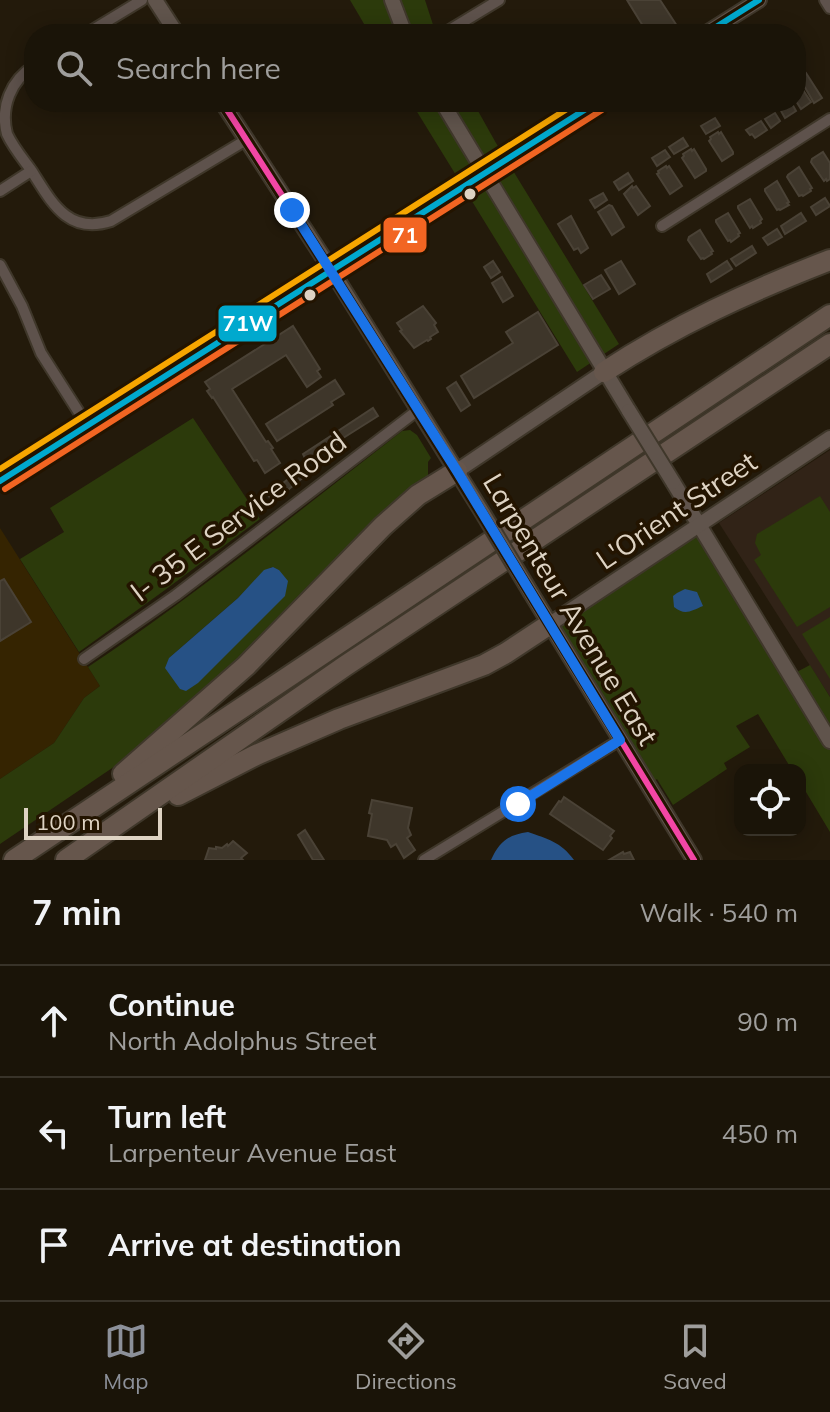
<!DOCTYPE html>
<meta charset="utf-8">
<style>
:root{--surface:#1a1408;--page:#272116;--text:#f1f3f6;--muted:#9f9e9c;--line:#383329;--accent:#8c9099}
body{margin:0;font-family:Mulish,sans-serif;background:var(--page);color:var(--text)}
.controls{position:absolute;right:24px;bottom:24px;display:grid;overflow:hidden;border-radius:16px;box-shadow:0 4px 20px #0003}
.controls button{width:72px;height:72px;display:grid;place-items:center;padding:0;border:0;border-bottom:2px solid var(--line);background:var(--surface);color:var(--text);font:40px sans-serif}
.scale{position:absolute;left:24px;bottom:20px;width:138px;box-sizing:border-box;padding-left:8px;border:4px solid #ded3c3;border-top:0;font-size:22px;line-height:28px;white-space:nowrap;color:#ded3c3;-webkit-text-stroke:6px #231400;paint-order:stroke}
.stop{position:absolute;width:24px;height:24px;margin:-18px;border:6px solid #1a73e8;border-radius:50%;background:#fff}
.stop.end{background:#1a73e8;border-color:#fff;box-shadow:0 2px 8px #0008}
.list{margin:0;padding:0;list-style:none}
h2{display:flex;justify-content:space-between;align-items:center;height:104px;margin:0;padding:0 32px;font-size:34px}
h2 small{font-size:26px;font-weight:400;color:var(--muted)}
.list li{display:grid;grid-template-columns:52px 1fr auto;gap:24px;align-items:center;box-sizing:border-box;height:112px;padding:0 32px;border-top:2px solid var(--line)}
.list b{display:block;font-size:30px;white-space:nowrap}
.list p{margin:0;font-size:26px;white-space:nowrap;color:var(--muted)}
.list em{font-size:26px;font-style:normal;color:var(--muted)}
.icon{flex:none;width:44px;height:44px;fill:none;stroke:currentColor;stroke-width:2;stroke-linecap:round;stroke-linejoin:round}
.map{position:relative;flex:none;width:830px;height:860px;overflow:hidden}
.search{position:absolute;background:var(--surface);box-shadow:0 4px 20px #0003;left:24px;right:24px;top:24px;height:88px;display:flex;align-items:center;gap:20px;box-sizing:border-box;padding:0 28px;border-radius:32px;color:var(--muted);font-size:30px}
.sheet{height:440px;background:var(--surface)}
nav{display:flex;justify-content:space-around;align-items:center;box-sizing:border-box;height:112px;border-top:2px solid var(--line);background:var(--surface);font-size:22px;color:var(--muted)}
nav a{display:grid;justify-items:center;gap:4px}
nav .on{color:var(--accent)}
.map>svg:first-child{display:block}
</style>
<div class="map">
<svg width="830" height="860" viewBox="0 0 830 860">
<rect width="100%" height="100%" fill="#231a0b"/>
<polygon fill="#352401" points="0,528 100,686 84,698 54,743 0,779"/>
<polygon fill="#312317" points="830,450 830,697 719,523"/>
<g fill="#2c3a0b" fill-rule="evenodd">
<polygon points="350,0 425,0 436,34 370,34"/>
<polygon points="411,102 473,102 496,143 619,344 577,372"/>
<polygon points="193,418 260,519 165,590 79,652 20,559 64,532 50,508"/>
<path d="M410 430 417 435 431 458 428 462V478L397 499 375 519 321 577 296 608 155 739 0 844V779L54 743 84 698 100 686 88 667C197 594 299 511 402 431ZM272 567 279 570 169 658 238 598 264 571Z"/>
<polygon points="820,496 830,512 830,607 797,627 754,560 761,555 755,543 757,534"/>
<polygon points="699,526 791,675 810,665 830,697 830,832 800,782 800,770 792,770 758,714 736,726 750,747 724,763 727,769 673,805 657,779 648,785 550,624"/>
<polygon points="830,617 830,679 802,634"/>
</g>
<g fill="#265185">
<polygon points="273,567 279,570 288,581 285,596 198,683 186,691 180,689 165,668 169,658 238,598 264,570"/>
<path d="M685 589 697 592 703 606C691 611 685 616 674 607L673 596 677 593Z"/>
<path d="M528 832C548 839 561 842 574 860H491C500 841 508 835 528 832Z"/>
</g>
<g fill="#3e362a" stroke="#4a4236" stroke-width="2">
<polygon points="627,0 660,0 677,26 665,34 648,34"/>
<polygon points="806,73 822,98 814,103 799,77"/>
<polygon points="803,90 811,102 801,109 796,101 796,94"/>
<polygon points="791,102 796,111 785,118 780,109"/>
<polygon points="775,113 780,121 771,128 765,119"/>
<polygon points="715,118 720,126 706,134 701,126"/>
<polygon points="761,121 767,130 755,138 752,134 750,135 746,130"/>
<polygon points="718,132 719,134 721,132 733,152 733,154 722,161 709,141 711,139 710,137"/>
<polygon points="683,138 688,146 674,154 669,147"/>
<polygon points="691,149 692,151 694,149 706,169 706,171 695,178 682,158 684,156 683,154"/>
<polygon points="665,150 670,157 657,166 652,158"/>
<polygon points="823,152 830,163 830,179 827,181 826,179 824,181 811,162 812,159"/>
<polygon points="666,166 667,168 669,166 682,186 670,194 657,174 659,173 658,171"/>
<polygon points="799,167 812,188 810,189 811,191 803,196 802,195 799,196 787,177 788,175"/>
<polygon points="628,173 633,181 619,190 614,182"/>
<polygon points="777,181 789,202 787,203 789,205 780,210 779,209 777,210 765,191 765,189"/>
<polygon points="632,186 633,188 636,186 650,206 638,215 624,194"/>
<polygon points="603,193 607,200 595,208 590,200"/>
<polygon points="825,198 830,206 816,215 811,207"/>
<polygon points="750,199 762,219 760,221 761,223 753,228 752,226 750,228 738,208 738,206"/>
<polygon points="609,205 612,206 624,227 612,235 598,212"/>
<polygon points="728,213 740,233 738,234 739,236 731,242 730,240 728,241 716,222 716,220"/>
<polygon points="801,213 806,221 785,234 781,226"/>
<polygon points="571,216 588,248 581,253 578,248 574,250 558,224"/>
<polygon points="777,229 782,237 768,245 763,238"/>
<polygon points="700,230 713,251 711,252 712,254 704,259 703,258 701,259 688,240 689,237"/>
<polygon points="752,246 756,253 736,266 731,259"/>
<polygon points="493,261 500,272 491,278 484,267"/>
<polygon points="621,261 635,284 619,294 605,270"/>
<polygon points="727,261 732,269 711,282 707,274"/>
<polygon points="601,275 610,289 593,299 584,285"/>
<polygon points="502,277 513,296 503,302 492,283"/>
<polygon points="423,306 436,323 434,325 438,332 430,337 431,339 428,341 427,340 414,348 400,331 402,330 397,323"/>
<polygon points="538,312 558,345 474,398 461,376 513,343 506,332"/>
<polygon points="293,326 320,369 317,371 321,377 307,387 286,355 232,389 266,442 268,441 273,448 271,449 280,463 265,473 257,460 254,461 213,397 212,398 207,391 210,389 205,382"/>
<polygon points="335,380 344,394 331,402 333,405 277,441 266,424"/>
<polygon points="456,382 470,405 461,411 447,388"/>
<polygon points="373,408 378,416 340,440 335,433"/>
<polygon points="334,434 339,442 307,462 303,454"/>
<polygon points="306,465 311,471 273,502 268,495"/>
<polygon points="4,579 31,622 0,641 0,581"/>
<polygon points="564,797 614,831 610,836 612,838 603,850 550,814 559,801 561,802"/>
<polygon points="372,800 412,808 408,828 411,835 407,838 415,850 404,858 396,844 391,847 387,840 368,836 372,814 369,813"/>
<polygon points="305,830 324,860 313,860 298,835"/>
<polygon points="233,841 247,853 241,858 243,860 205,860 209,848 216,849 216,847 222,848 227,844 228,846"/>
<polygon points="623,852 624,854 630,852 634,860 609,860"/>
</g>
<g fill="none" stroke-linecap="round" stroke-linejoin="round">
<g stroke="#3f372a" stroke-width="14">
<g id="street">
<polyline points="825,0 830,8"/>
<polyline points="86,34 142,0"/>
<polyline points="443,34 499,0"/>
<path d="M34 66C11 80 0 107 7 134 13 147 23 159 31 170 51 201 67 235 111 221L246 140"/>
<polyline points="0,191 31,171"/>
<polyline points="662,226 830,119"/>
<polyline points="0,265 22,306 41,353 87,425"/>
<polyline points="84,659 176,595 418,410"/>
<polyline points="424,860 620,740"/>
</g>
</g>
<g stroke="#3f372a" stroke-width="18">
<g id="secondary">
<polyline points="155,0 177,34"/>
<polyline points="392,0 405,34"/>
<polyline points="705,34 759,0"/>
<polyline points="222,102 332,271 484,515"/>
<polyline points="442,102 629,411"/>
<polyline points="457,471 604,372"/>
<polyline points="0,481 597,102"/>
<polyline points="673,482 830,741"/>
<polyline points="531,593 694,860"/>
<polyline points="550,624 830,438"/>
</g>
</g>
<g stroke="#3f372a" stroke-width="24">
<g id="highway">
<path d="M604 372C676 325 750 291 830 260"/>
<polyline points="123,774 246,666 383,526 418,495 457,471"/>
<polyline points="178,795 256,755 339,719 484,665 506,653 550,624"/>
<polyline points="14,860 830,315"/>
<polyline points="66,860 345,666 830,344"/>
</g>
</g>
<use href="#street" stroke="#5e524c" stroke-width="10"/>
<use href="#secondary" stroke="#60544c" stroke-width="14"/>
<use href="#highway" stroke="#66564c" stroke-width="20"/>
<g stroke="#3f372a" stroke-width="18" stroke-linecap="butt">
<g id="secondary-bridge">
<polyline points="629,411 673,482"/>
<polyline points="484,515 531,593"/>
</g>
</g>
<use href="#secondary-bridge" stroke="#60544c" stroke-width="14"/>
<g stroke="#231400" stroke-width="12">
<path id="bus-1" d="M222 102C384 352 539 606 694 860"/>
</g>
<g stroke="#231400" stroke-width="12">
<g id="bus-2">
<polyline points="705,34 759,0"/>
<polyline points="0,481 597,102"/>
</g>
</g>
<g stroke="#231400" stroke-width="12">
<polyline id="bus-3" points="5,489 602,110"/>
</g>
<g stroke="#231400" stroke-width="12">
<polyline id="bus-4" points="0,469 578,102"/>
</g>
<use href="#bus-1" stroke="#f346a5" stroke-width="6"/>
<use href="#bus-2" stroke="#00a9ce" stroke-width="6"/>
<use href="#bus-3" stroke="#f26522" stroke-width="6"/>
<use href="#bus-4" stroke="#f7a600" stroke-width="6"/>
</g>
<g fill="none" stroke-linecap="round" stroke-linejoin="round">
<polyline stroke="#1a73e8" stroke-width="10" points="292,210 457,471 620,740 518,804"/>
</g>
<g fill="#ded3c3" stroke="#231400" stroke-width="3">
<circle cx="470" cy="194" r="7"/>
<circle cx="310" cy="295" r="7"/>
</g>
<g text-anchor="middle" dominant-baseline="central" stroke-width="7" stroke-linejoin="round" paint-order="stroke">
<g font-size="28" fill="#ded3c3" stroke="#231400">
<text transform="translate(676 510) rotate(-34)">L'Orient Street</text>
<text transform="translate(238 516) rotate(-37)">I- 35 E Service Road</text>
<text transform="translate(571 609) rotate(59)">Larpenteur Avenue East</text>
</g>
</g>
<g stroke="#231400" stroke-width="3">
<rect x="382" y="216" width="46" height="38" rx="8" fill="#f26522"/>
<rect x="217" y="304" width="61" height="39" rx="8" fill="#00a9ce"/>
</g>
<g font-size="22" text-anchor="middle" font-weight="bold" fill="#fff">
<text x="405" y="243">71</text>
<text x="248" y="331">71W</text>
</g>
</svg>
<div class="controls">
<button><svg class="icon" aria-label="locate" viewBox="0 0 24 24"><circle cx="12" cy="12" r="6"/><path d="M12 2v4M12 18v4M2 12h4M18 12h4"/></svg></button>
</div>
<div class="scale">100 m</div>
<div class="stop" style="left:518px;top:804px"></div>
<div class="stop end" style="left:292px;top:210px"></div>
<div class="search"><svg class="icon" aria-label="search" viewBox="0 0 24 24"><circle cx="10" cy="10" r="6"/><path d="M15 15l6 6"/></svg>Search here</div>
</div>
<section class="sheet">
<h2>7 min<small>Walk · 540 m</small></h2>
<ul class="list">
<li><svg class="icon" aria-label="ahead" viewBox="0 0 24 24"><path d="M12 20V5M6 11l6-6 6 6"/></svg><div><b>Continue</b><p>North Adolphus Street</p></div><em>90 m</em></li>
<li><svg class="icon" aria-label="left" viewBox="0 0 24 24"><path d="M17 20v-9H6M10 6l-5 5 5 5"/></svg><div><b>Turn left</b><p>Larpenteur Avenue East</p></div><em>450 m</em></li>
<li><svg class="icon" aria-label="arrive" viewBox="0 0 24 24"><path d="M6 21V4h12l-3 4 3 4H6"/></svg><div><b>Arrive at destination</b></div></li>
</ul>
</section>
<nav>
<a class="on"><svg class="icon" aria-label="map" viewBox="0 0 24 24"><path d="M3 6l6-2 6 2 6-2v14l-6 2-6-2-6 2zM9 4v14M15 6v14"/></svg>Map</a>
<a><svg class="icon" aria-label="directions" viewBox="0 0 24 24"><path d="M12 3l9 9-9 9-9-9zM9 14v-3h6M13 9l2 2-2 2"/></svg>Directions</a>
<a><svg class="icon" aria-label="saved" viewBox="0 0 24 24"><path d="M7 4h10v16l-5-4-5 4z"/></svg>Saved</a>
</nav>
